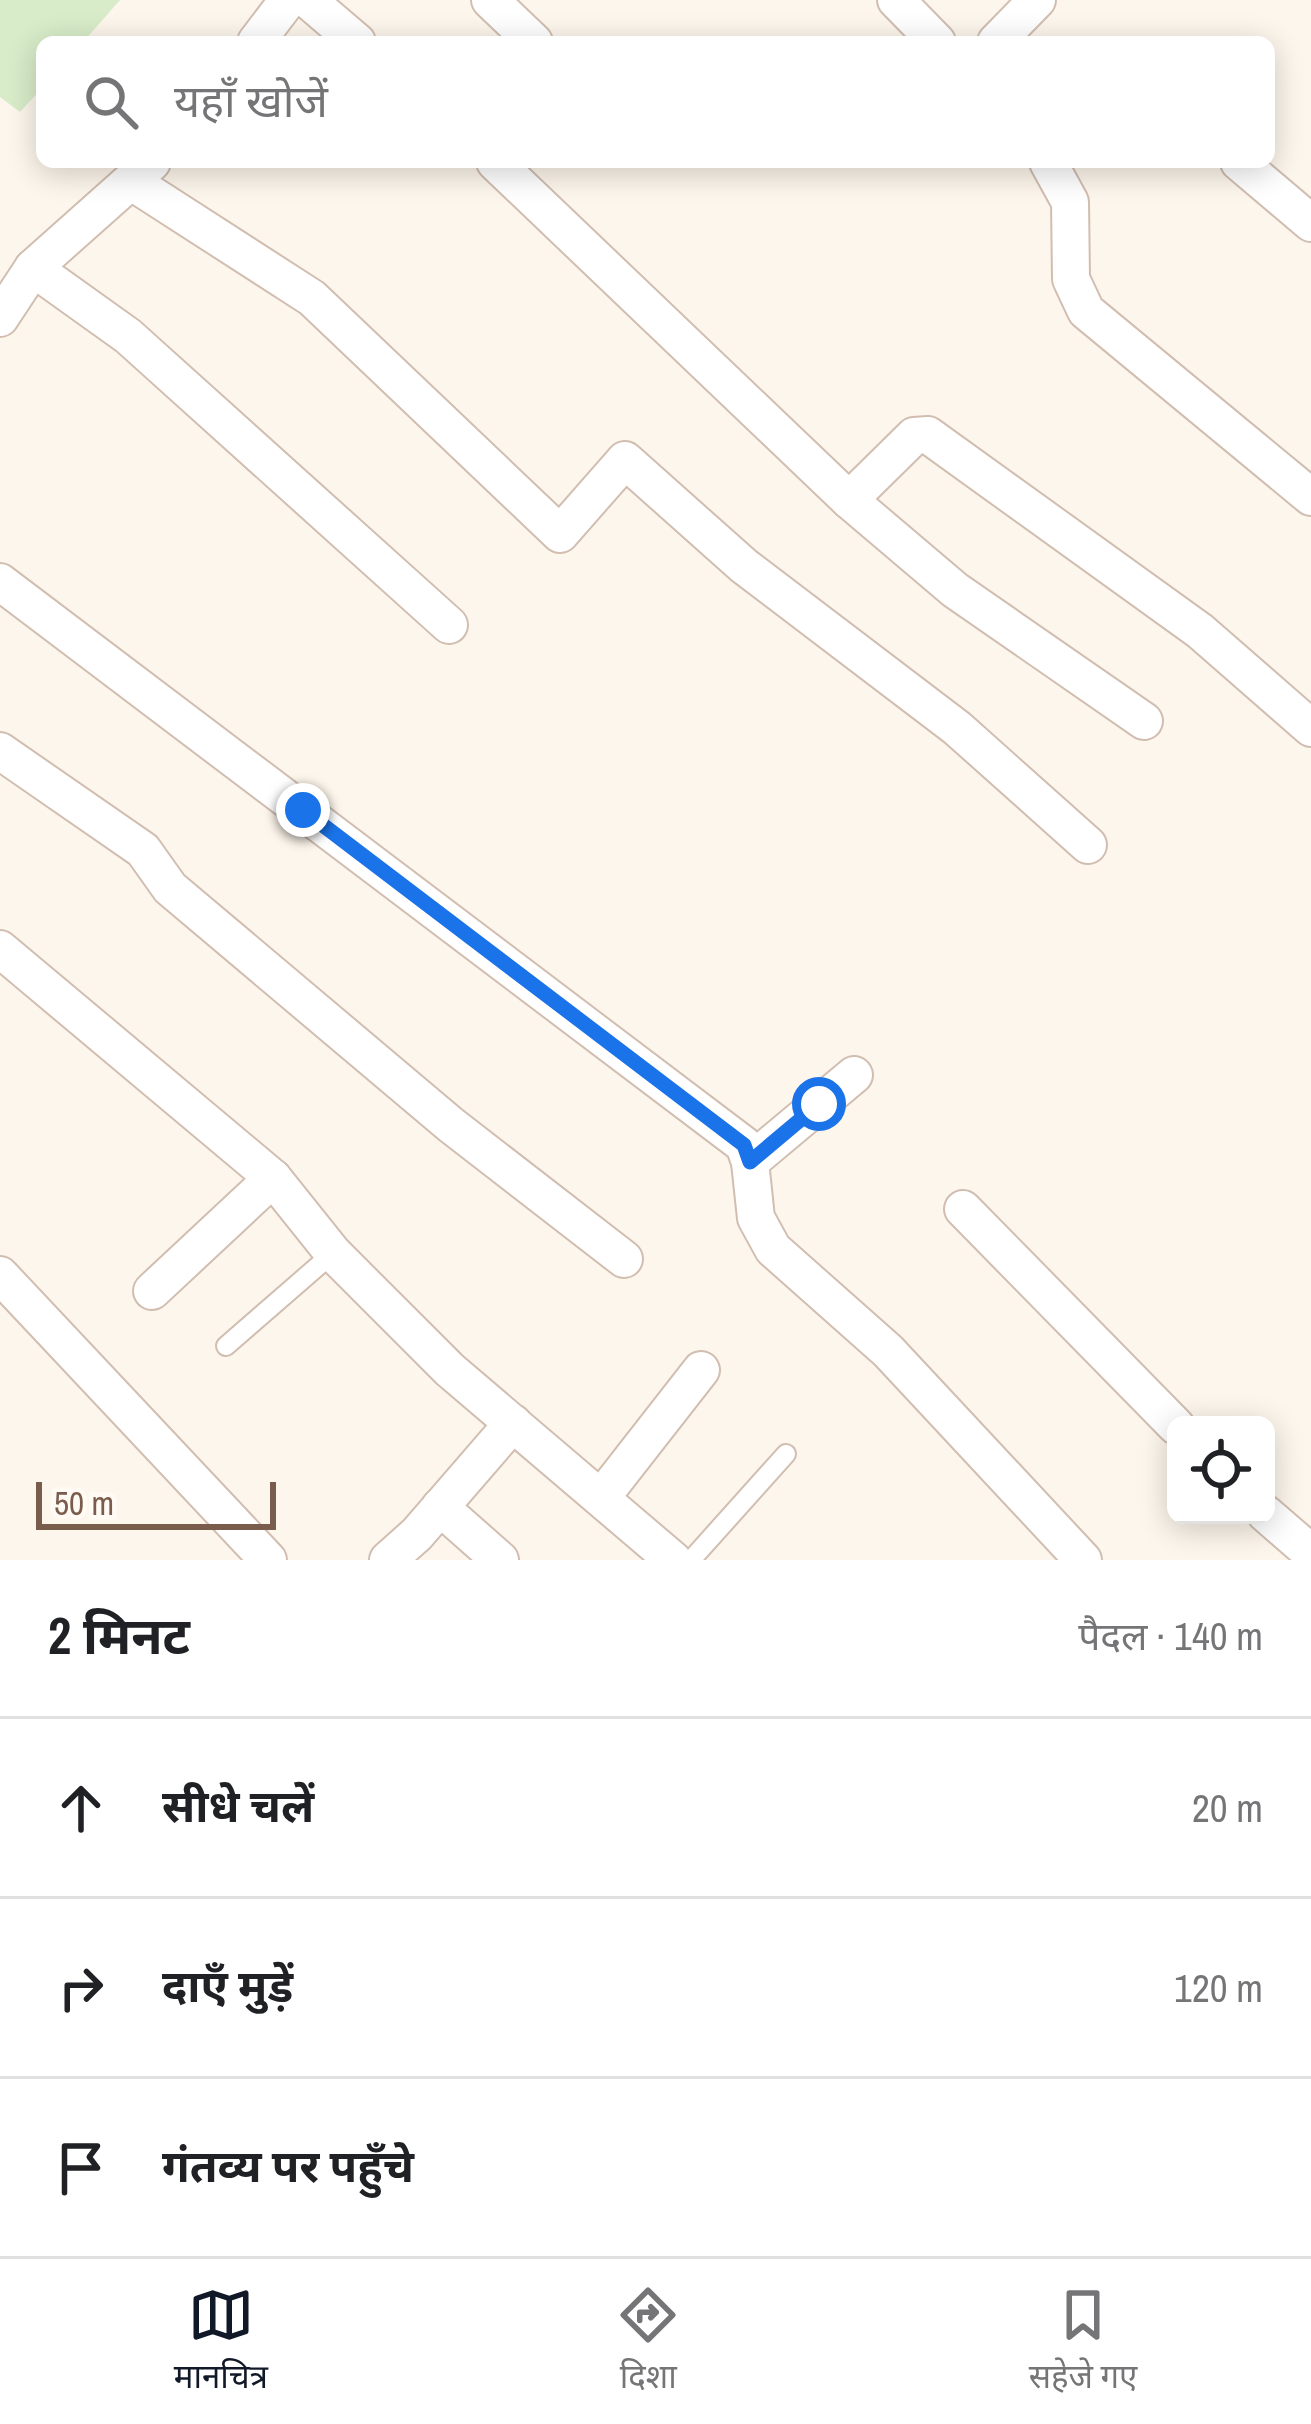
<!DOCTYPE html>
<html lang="hi">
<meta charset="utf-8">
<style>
:root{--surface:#fff;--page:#f6f6f6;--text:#202124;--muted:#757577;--line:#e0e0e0;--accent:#111827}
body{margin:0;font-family:"Archivo Narrow","Noto Sans Devanagari",sans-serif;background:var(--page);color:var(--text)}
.controls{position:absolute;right:36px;bottom:36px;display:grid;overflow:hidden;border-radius:18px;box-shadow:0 6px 30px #0003}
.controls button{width:108px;height:108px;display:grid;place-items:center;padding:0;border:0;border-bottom:3px solid var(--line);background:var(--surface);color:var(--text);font:60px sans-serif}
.scale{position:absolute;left:36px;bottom:30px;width:240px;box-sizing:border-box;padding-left:12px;border:6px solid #7a5c4d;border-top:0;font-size:33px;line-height:42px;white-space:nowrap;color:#7a5c4d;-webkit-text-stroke:9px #fffaf3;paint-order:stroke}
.stop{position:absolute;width:36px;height:36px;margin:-27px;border:9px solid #1a73e8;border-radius:50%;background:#fff}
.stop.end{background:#1a73e8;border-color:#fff;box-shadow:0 3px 12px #0008}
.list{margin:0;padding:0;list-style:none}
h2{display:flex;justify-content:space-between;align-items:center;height:156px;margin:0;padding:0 48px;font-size:51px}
h2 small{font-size:39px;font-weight:400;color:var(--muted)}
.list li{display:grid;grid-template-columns:78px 1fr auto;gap:36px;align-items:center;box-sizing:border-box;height:180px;padding:0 48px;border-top:3px solid var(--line)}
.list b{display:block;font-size:45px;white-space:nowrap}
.list em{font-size:39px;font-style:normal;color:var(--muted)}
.icon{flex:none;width:66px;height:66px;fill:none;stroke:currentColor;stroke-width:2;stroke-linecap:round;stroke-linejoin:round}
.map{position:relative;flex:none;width:1311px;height:1560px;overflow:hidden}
.search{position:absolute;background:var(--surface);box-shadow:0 6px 30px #0003;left:36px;right:36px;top:36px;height:132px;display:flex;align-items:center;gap:30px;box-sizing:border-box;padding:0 42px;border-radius:18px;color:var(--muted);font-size:45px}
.sheet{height:696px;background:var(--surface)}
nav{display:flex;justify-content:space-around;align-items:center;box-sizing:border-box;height:168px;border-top:3px solid var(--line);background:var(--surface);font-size:33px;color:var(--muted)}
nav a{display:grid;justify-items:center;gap:6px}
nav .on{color:var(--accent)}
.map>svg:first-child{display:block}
</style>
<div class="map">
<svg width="1311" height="1560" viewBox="0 0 1311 1560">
<rect width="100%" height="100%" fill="#fdf6ec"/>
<polygon fill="#d8ecc9" points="0,0 120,0 83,42 42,42 42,88 20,112 0,97"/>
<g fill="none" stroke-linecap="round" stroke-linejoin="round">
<g stroke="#d1beb0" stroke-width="22">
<g id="service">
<polyline points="226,1346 333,1253"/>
<polyline points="691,1560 786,1454"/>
</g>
</g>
<g stroke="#d1beb0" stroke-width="40">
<g id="minor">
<polyline points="308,0 357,42"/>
<polyline points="490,0 534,42"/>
<polyline points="896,0 937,42"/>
<polyline points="256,42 288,0"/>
<polyline points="996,42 1037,0"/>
<polyline points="495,162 849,500 955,590 1144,721"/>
<polyline points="1048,162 1070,202 1071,279 1086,311 1311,497"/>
<polyline points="1239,162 1311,223"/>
<polyline points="132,182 312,298 560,534 625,460 744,566 957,728 1088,845"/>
<polyline points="33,268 128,336 449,625"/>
<polyline points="0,318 33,268 152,162"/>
<polyline points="849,500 914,436 928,435 1200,631 1311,728"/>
<polyline points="0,582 744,1145 750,1162 756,1218 773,1249 888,1351 1083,1560"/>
<polyline points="0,751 143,850 170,888 451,1125 624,1259"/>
<polyline points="0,949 273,1178 333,1253 450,1370 673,1560"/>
<polyline points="750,1162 854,1075"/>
<polyline points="963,1209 1176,1426"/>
<polyline points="0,1275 268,1560"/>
<polyline points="152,1291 273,1178"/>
<polyline points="601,1498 701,1370"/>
<polyline points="440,1507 500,1560"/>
<polyline points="1266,1514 1311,1553"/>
<polyline points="388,1560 417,1534 513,1423"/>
</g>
</g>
<use href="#service" stroke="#fff" stroke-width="18"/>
<use href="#minor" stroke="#fff" stroke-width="36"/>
</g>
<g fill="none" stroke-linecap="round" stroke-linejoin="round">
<polyline stroke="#1a73e8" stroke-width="15" points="303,810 744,1145 750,1162 819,1104"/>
</g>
</svg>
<div class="controls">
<button><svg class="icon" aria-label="locate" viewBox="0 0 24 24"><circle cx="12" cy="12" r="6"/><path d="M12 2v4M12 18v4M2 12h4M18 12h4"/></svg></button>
</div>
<div class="scale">50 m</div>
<div class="stop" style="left:819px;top:1104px"></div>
<div class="stop end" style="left:303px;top:810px"></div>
<div class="search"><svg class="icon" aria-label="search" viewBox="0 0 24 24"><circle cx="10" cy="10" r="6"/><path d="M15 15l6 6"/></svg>यहाँ खोजें</div>
</div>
<section class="sheet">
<h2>2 मिनट<small>पैदल · 140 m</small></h2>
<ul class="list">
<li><svg class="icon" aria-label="ahead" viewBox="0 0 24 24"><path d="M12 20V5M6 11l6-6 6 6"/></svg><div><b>सीधे चलें</b></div><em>20 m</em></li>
<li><svg class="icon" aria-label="right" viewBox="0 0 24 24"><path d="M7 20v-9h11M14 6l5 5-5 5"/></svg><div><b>दाएँ मुड़ें</b></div><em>120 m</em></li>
<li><svg class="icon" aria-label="arrive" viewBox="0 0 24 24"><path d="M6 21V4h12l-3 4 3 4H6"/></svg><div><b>गंतव्य पर पहुँचे</b></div></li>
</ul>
</section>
<nav>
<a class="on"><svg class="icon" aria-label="map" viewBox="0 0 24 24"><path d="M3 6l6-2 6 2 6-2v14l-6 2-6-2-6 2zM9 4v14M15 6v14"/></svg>मानचित्र</a>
<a><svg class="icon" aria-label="directions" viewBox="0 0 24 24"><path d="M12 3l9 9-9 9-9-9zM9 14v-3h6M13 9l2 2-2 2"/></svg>दिशा</a>
<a><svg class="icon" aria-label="saved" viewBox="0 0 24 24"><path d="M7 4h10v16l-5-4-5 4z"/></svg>सहेजे गए</a>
</nav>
